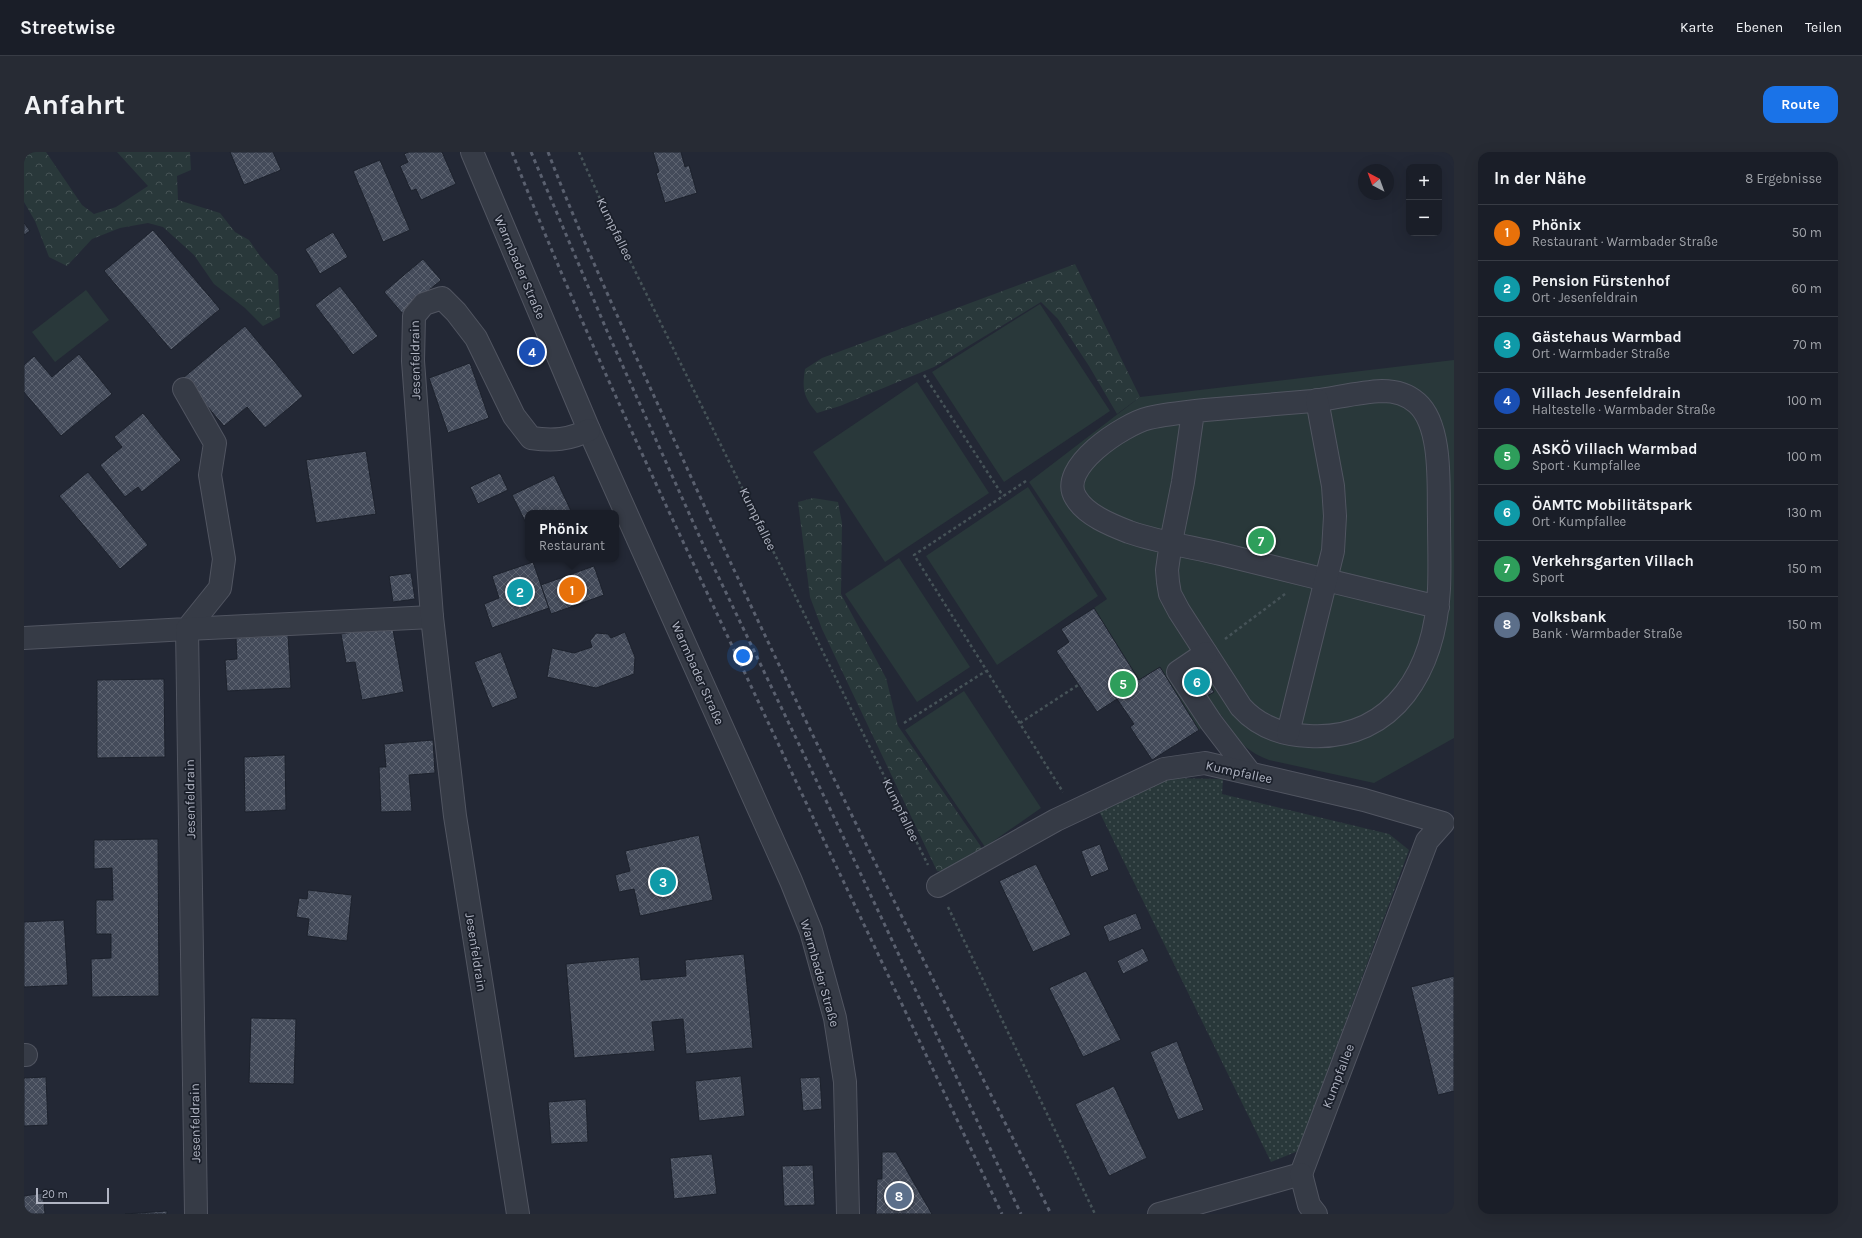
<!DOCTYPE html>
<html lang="de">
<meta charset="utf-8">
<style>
:root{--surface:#1a1e28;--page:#272b34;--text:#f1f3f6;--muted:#9fa2a8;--line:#383c45;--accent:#1a73e8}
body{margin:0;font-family:Karla,sans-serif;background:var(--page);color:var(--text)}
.controls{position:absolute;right:12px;top:12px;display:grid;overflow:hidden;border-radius:8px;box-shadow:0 4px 16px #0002}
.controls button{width:36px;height:36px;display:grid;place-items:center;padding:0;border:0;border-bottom:1px solid var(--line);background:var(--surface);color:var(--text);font:20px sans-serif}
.compass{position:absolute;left:1334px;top:12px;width:36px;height:36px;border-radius:50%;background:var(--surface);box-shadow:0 4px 16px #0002;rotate:319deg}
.scale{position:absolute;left:12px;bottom:10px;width:73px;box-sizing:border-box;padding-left:4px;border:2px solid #b1b5c3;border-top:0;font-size:11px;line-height:14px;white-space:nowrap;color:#b1b5c3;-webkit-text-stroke:3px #1b202b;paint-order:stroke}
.you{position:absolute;left:719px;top:504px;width:14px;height:14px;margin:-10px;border:3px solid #fff;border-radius:50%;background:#1a73e8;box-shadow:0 0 0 6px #1a73e833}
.badge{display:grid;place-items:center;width:26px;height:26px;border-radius:50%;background:var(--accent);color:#fff;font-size:13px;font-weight:700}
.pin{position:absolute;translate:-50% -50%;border:2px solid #fff;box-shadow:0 1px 4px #0006}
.popup{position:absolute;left:501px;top:358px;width:94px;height:52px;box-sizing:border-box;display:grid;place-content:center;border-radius:8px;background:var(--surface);filter:drop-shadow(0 1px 3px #0005);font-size:13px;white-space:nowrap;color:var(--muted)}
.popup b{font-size:15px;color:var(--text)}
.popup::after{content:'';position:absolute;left:50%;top:100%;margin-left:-8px;border:8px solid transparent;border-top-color:var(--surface)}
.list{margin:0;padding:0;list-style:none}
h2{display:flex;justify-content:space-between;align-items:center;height:52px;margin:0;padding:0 16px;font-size:17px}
h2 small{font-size:13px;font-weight:400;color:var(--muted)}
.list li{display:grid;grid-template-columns:26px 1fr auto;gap:12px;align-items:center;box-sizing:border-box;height:56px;padding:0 16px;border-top:1px solid var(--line)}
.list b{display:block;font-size:15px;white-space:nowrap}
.list p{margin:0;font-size:13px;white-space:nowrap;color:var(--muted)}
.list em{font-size:13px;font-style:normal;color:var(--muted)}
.map{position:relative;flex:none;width:1430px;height:1062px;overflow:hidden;border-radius:12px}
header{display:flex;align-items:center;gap:24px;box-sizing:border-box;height:56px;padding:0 20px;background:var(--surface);border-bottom:1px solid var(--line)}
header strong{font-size:19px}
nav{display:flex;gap:22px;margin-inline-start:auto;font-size:14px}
.intro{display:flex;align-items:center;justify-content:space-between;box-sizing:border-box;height:96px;padding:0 24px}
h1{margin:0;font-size:28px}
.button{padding:10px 18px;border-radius:12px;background:var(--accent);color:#fff;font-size:14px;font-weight:700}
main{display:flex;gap:24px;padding:0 24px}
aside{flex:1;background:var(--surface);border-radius:12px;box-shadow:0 4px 16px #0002}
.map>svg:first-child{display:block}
</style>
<header>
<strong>Streetwise</strong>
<nav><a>Karte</a><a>Ebenen</a><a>Teilen</a></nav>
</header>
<div class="intro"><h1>Anfahrt</h1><a class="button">Route</a></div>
<main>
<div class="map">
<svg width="1430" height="1062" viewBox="0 0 1430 1062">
<defs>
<pattern id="grass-dots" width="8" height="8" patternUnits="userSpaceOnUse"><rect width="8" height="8" fill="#29383a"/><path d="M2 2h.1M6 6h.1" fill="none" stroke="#465355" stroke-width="1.8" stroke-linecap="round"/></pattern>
<pattern id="forest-crowns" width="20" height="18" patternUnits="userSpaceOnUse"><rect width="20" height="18" fill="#29383a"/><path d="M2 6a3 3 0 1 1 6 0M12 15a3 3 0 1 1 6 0" fill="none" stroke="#465355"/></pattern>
<pattern id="building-cross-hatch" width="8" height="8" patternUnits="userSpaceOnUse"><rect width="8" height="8" fill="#444b5a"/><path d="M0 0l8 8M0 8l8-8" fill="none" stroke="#5d6370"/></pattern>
</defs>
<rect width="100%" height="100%" fill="#232835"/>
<polygon fill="url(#grass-dots)" points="1141,626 1199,627 1198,642 1365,682 1385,698 1274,999 1247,1010 1074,657"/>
<g fill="url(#forest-crowns)">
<polygon points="0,0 22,0 58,53 70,62 92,55 124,34 93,0 166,0 167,18 153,24 154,48 196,61 211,80 225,88 236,104 254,124 256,165 239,174 221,156 190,132 170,103 139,75 124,71 96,76 68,87 43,114 25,105 11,69 0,50"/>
<path d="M1051 112 1116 245 1093 262 1065 214 1034 167 1017 150 910 215 816 254 793 261C779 245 778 237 781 217L798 206Z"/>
<polygon points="789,346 814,350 818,371 817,442 862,526 874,574 962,702 926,720 913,719 798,477 786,445 774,350"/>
</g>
<g fill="#29383a">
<polygon points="62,138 85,168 31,210 8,180"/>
<polygon points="1016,152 1086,259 980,330 908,220"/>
<path d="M1430 208V586L1350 631 1245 608C1218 598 1213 585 1197 563L1175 578 1136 515 1115 528 1070 456 1083 447 1005 330 1116 245Z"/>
<polygon points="893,230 965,341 861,410 789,300"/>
<polygon points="1004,335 1074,444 973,513 902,404"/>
<polygon points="875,406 946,515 893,550 821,442"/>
<polygon points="940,539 1017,656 961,695 881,578"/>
</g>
<g fill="url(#building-cross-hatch)" stroke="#1d222d">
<polygon points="206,0 249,0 257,18 220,33"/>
<polygon points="385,0 418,0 432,32 397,48 392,37 387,39 376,14 384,10 380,2"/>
<polygon points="629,0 657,0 661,15 665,13 673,41 641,51 632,21 635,20"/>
<polygon points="356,8 386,78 359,90 329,19"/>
<polygon points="0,71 6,79 0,83"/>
<polygon points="129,78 196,157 147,198 80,119"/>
<polygon points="309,80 324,105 296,122 281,97"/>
<polygon points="399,107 417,128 378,161 360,140"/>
<polygon points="316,134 354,184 329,203 291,153"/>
<polygon points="221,174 279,244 241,276 223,255 200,274 159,226"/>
<polygon points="55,202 88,242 37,284 0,240 0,213 10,204 28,225"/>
<polygon points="446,211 465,266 424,281 405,226"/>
<polygon points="119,261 157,308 118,340 114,335 101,345 76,313 98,295 90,285"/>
<polygon points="342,299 352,362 292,371 282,308"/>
<polygon points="64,320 124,393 96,417 35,344"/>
<polygon points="476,321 484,338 454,352 446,335"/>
<polygon points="530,323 548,361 504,361 504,375 488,343"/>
<polygon points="509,410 525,456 468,476 460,452 475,446 468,424"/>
<polygon points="570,414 580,443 527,462 517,433"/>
<polygon points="387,421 391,447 369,450 365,424"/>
<polygon points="1070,456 1115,528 1136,515 1175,578 1128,608 1106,575 1110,572 1093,547 1073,560 1032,499 1045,490 1037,477"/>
<polygon points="368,472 380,540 338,548 331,510 322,511 317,482"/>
<polygon points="601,480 611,505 610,522 572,536 523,525 528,496 550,501 568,495 566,489 572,481 584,482 587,486"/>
<polygon points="264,483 267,536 203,539 201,508 213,507 212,486"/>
<polygon points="477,500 494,546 468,556 450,510"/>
<polygon points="1172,511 1190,540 1174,549 1156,520"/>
<polygon points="140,527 141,605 73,606 73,528"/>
<polygon points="409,588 411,621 385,623 388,659 357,660 355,615 362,615 360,592"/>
<polygon points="261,603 262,658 221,660 220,605"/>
<polygon points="675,683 689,748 616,764 610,737 595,740 591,723 606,719 601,699"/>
<polygon points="134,687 135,844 68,845 67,807 87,806 87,782 72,782 72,748 89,748 88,716 70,717 70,688"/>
<polygon points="1076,692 1085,718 1067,725 1057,699"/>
<polygon points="1012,712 1047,783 1009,800 975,729"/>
<polygon points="284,738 328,743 323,789 283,784 285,767 272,765 275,746 283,747"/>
<polygon points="1112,761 1118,777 1085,790 1079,774"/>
<polygon points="40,768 44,833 0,835 0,770"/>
<polygon points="1119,796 1125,809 1099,822 1093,809"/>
<polygon points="720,802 729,896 662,902 659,867 628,870 631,899 550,906 542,812 615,805 617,828 662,824 661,808"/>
<polygon points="1062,819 1097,888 1059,905 1025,836"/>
<polygon points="1430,824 1430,939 1414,943 1387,835"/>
<polygon points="227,866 272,867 270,932 225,931"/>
<polygon points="1153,889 1180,958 1154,968 1126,900"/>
<polygon points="717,924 721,964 675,969 671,929"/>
<polygon points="22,925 24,973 0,974 0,926"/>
<polygon points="796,925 798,957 779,959 776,926"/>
<polygon points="1090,934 1123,1006 1085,1024 1051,952"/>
<polygon points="562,947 564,990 527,992 524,950"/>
<polygon points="858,1000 872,1000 908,1062 852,1062 853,1027 858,1027"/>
<polygon points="688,1002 693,1042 650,1047 646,1006"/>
<polygon points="789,1013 791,1053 760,1054 758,1014"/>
<polygon points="19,1041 21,1062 0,1062 0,1044"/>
<polygon points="143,1059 143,1062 101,1062"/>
</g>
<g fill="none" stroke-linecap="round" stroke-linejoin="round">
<g stroke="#515561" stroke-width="24">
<g id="minor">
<polyline points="448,0 565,278 767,729 787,779 811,866 821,930 824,1062"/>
<path d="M1169 260 1159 330 1147 390 1143 418 1144 430 1146 442 1155 459 1217 555C1235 575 1258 583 1285 584 1372 589 1411 515 1415 437 1416 414 1415 391 1415 367 1414 336 1419 274 1393 251 1383 242 1371 239 1358 239 1335 240 1312 246 1289 249 1253 252 1217 255 1181 258 1163 260 1143 262 1125 266 1100 272 1032 316 1052 346 1062 363 1087 373 1105 380 1134 390 1167 395 1197 402 1269 420 1342 438 1414 455"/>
<polyline points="0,486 163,477 196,436 200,407 186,323 191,291 160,237"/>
<polyline points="1182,501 1154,520 1187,570 1226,621"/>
<polyline points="1264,581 1309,399 1311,364 1309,334 1293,248"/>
<polyline points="914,734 1032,668 1140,617 1181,611 1340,648 1419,671 1403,689 1277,1022 1135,1062"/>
<polyline points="0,903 2,903"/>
<polyline points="1277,1022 1285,1053 1292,1062"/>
<polyline points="172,1062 163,477 408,465"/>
<path d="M494 1062 431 664 408 465 389 209 390 164 400 152 418 146 432 160 452 186 490 264 507 286C529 289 545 288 565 278"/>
</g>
</g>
<g stroke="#465358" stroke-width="2.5" stroke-dasharray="3 3" stroke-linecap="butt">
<polyline points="555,0 581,58 904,713"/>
<polyline points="900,223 979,344"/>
<polyline points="1002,329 890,403 1039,640"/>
<polyline points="1201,487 1261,442"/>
<polyline points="880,571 962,519"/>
<polyline points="996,571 1054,533"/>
<polyline points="924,755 1071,1062"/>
</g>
<use href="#minor" stroke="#363b46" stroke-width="22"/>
<g stroke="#5a606f" stroke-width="3" stroke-dasharray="4 4" stroke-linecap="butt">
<path d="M488 0C552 164 628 324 703 483 794 677 886 869 978 1062"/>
<polyline points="507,0 583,179 682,399 808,661 997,1062"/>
<path d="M524 0C565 107 615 210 662 314 777 566 902 814 1027 1062"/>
</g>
</g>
<g text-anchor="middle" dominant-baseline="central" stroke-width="3.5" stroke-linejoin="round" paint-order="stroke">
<g font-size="13" fill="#b1b5c3" stroke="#1b202b">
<text transform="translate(591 77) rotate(64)">Kumpfallee</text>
<text transform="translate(496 115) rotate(67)">Warmbader Straße</text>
<text transform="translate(391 208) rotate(-91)">Jesenfeldrain</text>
<text transform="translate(734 367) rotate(64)">Kumpfallee</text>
<text transform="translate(674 521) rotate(66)">Warmbader Straße</text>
<text transform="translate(1215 620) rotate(12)">Kumpfallee</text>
<text transform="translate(166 647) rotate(-91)">Jesenfeldrain</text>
<text transform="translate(877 658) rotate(64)">Kumpfallee</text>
<text transform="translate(452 800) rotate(81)">Jesenfeldrain</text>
<text transform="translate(796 821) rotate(74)">Warmbader Straße</text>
<text transform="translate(1314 924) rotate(-69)">Kumpfallee</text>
<text transform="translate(171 971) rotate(-91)">Jesenfeldrain</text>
</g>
</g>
</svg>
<div class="controls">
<button>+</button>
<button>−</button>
</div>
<svg class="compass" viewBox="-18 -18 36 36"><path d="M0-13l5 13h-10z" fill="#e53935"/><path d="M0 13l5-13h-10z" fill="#9fa2a8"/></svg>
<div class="scale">20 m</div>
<div class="you"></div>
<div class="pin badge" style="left:548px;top:438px;background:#e8710a">1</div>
<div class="popup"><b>Phönix</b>Restaurant</div>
<div class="pin badge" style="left:496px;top:440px;background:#0f9aa8">2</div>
<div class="pin badge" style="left:639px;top:730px;background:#0f9aa8">3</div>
<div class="pin badge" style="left:508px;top:200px;background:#1a4fb4">4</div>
<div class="pin badge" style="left:1099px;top:532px;background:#2e9e5b">5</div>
<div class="pin badge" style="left:1173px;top:530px;background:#0f9aa8">6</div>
<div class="pin badge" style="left:1237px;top:389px;background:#2e9e5b">7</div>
<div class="pin badge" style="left:875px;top:1044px;background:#5c6f8a">8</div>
</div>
<aside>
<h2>In der Nähe<small>8 Ergebnisse</small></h2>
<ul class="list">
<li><span class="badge" style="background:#e8710a">1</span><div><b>Phönix</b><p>Restaurant · Warmbader Straße</p></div><em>50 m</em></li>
<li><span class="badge" style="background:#0f9aa8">2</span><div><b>Pension Fürstenhof</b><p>Ort · Jesenfeldrain</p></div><em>60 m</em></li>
<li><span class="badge" style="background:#0f9aa8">3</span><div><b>Gästehaus Warmbad</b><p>Ort · Warmbader Straße</p></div><em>70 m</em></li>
<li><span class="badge" style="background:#1a4fb4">4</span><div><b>Villach Jesenfeldrain</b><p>Haltestelle · Warmbader Straße</p></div><em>100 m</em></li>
<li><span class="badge" style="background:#2e9e5b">5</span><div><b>ASKÖ Villach Warmbad</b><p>Sport · Kumpfallee</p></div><em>100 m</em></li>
<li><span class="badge" style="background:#0f9aa8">6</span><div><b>ÖAMTC Mobilitätspark</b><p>Ort · Kumpfallee</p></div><em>130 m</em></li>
<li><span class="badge" style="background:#2e9e5b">7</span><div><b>Verkehrsgarten Villach</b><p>Sport</p></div><em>150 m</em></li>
<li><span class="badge" style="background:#5c6f8a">8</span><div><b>Volksbank</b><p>Bank · Warmbader Straße</p></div><em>150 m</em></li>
</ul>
</aside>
</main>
